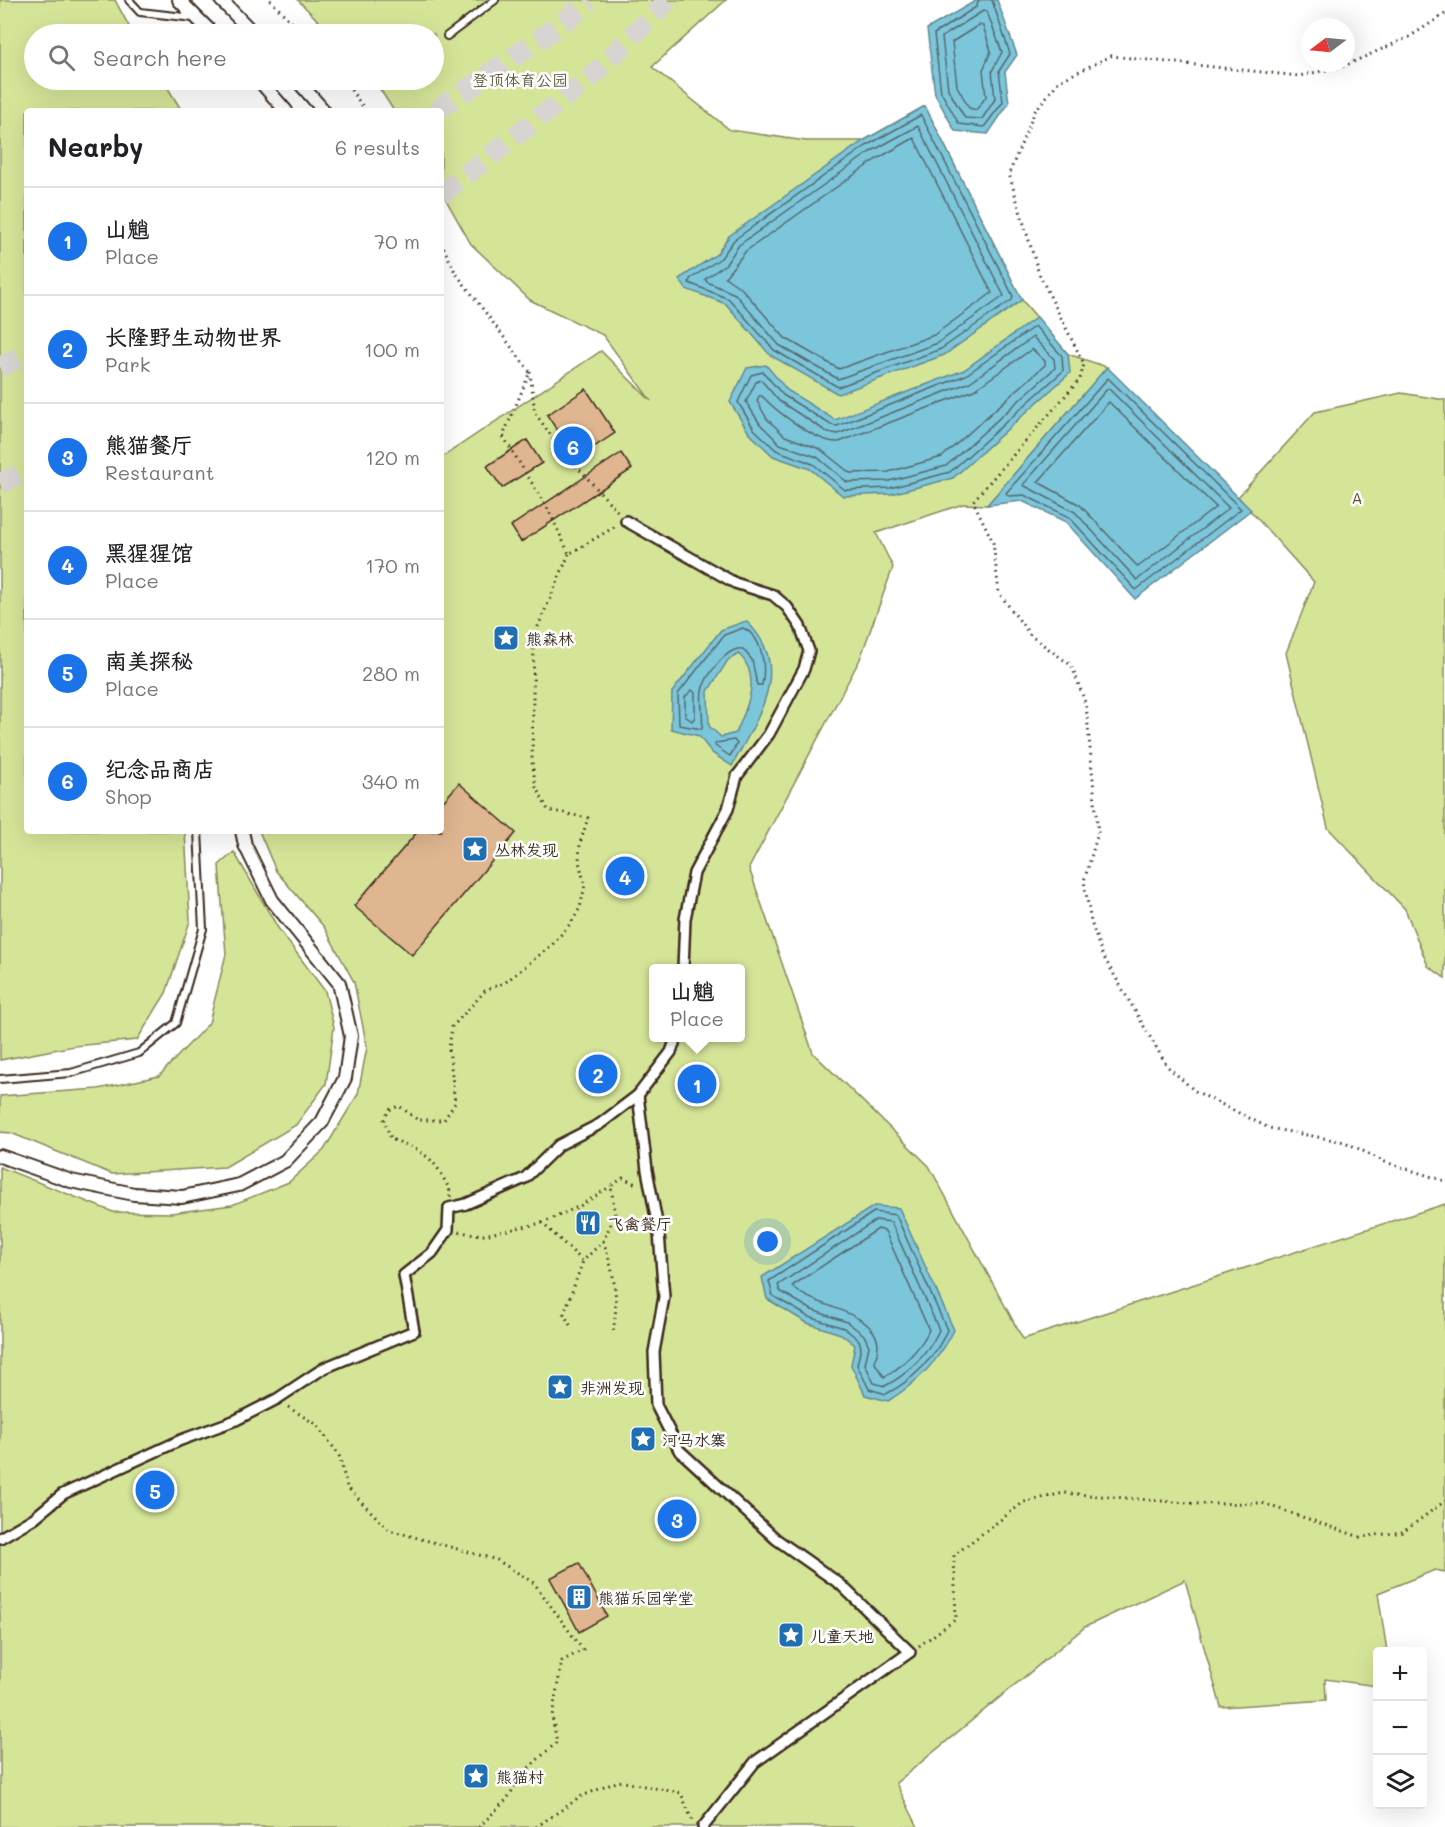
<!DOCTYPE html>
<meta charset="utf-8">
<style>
:root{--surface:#fff;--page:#f2f2f2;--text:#202124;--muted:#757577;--line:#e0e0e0;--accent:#1a73e8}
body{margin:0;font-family:Mali,"LXGW WenKai TC",sans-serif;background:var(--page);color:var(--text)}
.controls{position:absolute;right:18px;bottom:18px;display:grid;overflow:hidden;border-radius:6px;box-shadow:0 6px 24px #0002}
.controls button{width:54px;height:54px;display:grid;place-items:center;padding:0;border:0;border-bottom:2px solid var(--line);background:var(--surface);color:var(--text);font:30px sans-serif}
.compass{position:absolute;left:1301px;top:18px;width:54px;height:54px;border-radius:50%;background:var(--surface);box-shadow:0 6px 24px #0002;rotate:254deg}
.you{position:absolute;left:768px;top:1242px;width:21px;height:21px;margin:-15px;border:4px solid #fff;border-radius:50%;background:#1a73e8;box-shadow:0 0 0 9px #1a73e833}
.badge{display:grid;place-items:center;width:39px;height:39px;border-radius:50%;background:var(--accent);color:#fff;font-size:20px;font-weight:700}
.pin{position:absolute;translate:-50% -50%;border:3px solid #fff;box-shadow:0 2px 6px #0006}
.popup{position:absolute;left:649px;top:964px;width:96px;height:78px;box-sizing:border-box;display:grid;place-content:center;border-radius:6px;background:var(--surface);filter:drop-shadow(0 2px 4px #0005);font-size:20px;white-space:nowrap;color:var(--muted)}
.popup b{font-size:22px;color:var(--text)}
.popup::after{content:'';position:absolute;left:50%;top:100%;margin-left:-12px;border:12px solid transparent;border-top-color:var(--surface)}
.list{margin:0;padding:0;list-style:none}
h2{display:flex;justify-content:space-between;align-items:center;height:78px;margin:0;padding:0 24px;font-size:26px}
h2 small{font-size:20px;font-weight:400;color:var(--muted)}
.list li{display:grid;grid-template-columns:39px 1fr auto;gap:18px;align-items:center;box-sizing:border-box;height:108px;padding:0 24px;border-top:2px solid var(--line)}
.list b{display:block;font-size:22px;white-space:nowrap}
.list p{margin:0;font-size:20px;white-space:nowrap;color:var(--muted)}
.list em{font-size:20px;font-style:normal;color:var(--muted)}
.icon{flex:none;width:33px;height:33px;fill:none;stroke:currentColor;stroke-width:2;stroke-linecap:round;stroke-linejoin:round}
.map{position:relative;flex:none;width:1445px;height:1827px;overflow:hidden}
.search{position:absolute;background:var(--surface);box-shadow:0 6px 24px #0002;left:24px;top:24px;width:420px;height:66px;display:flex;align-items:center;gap:15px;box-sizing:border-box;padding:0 21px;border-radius:33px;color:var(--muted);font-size:22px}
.panel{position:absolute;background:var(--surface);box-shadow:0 6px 24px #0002;left:24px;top:108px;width:420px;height:726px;border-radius:6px}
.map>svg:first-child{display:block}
</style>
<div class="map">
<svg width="1445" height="1827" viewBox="0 0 1445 1827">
<rect width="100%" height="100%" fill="#fff"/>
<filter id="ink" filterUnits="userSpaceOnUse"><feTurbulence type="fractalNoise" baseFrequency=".0167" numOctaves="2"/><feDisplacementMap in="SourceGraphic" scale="12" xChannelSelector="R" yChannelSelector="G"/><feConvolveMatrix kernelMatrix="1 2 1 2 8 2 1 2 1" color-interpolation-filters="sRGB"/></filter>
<g filter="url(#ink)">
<g fill="#d5e598" stroke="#88885b" stroke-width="1.5" fill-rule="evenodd">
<polygon points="0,0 115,0 133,34 34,34 34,80 163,80 182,111 27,111 27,831 185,831 190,921 166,993 137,1040 74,1046 0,1060"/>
<path d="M298 0H726L652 67 730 130 806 141H863L925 106 1022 300 1068 354 1107 367 987 505 963 504 876 533 893 567 860 659 749 868 813 1053 929 1166 1023 1339 1445 1204V1572L1435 1570 1378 1593 1387 1651 1378 1652 1377 1686 1325 1679 1326 1700 1221 1707 1185 1580 1085 1627 896 1783 918 1827H0V1167L113 1212 171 1213 232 1205 289 1182 324 1150 358 1094 367 1047 354 982 324 927 276 871 259 831H441V458L601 351 651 401 603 335 530 300 471 244 441 191V111H394L374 80H434V34H331ZM654 968H740V1038H654Z"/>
<polygon points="1401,393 1445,400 1445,978 1428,966 1405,909 1328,828 1286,653 1314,582 1238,497 1315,412"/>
<polygon points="234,852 278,928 325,991 334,1027 326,1084 296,1125 225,1167 112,1174 11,1133 0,1132 0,1096 98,1089 159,1076 209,1023 226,954 219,865"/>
</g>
<g fill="#7cc6dc" stroke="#628890" stroke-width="1.5" fill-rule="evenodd">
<polygon points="977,0 997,0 1017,55 1005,72 1009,103 988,134 955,131 935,94 927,29"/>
<polygon points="925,106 1022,300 944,355 838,394 770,355 726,304 686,289 679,279 717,254 729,236 863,141"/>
<polygon points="1037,317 1068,354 1070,373 953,478 891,494 843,496 810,469 773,456 749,433 730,402 747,368 766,365 787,390 835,420 964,370"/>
<polygon points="1107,367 1251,510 1135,599 1066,522 1022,501 987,505"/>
<path d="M746 621C795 667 757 719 732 766L712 753 699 736 671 729 672 692 721 630ZM739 654C762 677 747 708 736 733L721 737 709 726 708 691 728 660Z"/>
<path d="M874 1206 899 1208 954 1330C939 1361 917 1383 888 1401L865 1395 851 1365 855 1345 841 1334 807 1323 767 1299 762 1277Z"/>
</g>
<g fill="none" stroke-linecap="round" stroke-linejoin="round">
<g stroke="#55686a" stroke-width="1.5">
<polyline points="979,0 976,7 934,34 941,92 959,124 984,127 1003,102 999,71 1010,54 992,0"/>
<polygon points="983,11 987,12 1002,52 992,71 995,99 982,119 965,118 948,89 942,37"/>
<polygon points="979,25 983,26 991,51 983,70 986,97 976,110 969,108 957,86 952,42"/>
<polygon points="921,115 1013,296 1012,300 941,349 838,387 774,350 729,299 689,283 690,279 721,258 734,240 866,146"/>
<polygon points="918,126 1004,296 938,343 838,379 779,345 735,294 707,282 705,279 726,264 739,245 870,152"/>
<polygon points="914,138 992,293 934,335 839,369 785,338 742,289 725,277 746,251 875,160"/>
<polygon points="1035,326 1062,356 1063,371 950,472 890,488 845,490 813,464 776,450 754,429 738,402 751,375 763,372 783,395 831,425 837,426 966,375"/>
<polygon points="1033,337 1054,359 1055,368 946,466 889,481 847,482 817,457 780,444 760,424 746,402 756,382 761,380 779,401 827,432 838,434 970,382"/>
<path d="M1032 349 1045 361V365L942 457 888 472 850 473 820 449 785 436 767 419 757 401 759 396H762C776 411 818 444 839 442L974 390Z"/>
<polygon points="1108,378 1241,509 1136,590 1069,517 1024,495 1009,496 1006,493"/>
<polygon points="1108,388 1229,508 1137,580 1075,512 1023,485"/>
<polygon points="1109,402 1216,507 1138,567 1080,505 1038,482"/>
<path d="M743 628C763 637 766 667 762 685H757L752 660 743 649C727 646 705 677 702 691 700 703 704 717 702 729L679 725 678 694 724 635Z"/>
<polygon points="692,690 695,693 695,717 692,721 685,716 685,697"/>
<polygon points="734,740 737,744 730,756 715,746 716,743"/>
<path d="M874 1212 896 1215 947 1330C936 1357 912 1381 886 1394L869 1389 857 1365 861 1347 859 1340 844 1328 809 1317 773 1296 769 1281Z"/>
<path d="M876 1220 891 1222 939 1330C929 1353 907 1375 885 1386L874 1383 865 1364 869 1346 864 1335 847 1322 812 1310 780 1291 778 1285Z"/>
<path d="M878 1229 885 1231 929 1330C921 1348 901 1368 884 1377L875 1363C876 1357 878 1351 878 1345 876 1310 812 1308 792 1286Z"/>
</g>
</g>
<g fill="#dfb690" stroke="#3b2a1e" stroke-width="1.5">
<polygon points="586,389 615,433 576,459 547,415"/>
<polygon points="527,440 542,463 502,488 487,466"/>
<polygon points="621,453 632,469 521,542 511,526"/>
<polygon points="459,783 516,833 412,955 354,906 418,831 441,831 441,804"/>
<polygon points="579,1563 607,1616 579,1632 550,1578"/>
</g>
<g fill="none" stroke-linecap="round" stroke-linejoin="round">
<g stroke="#d8d4d2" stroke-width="21" stroke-dasharray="21 10" stroke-linecap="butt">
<polyline points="436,111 568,19 589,0"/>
<polyline points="441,194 590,78 668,0"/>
<polyline points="0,367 27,354"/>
<polyline points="0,484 27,470"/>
</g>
<g stroke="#3b2a1e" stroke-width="10">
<g id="service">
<polyline points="129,0 140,12 194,18"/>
<polyline points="447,36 495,0"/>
<polyline points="0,1079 71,1073 139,1053 176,1023 203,929 198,831"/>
</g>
</g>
<g stroke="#3b2a1e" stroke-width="14">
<g id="pedestrian">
<polyline points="626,521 735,583 773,595 787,607 800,626 809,651 804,669 769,734 737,776 728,809 694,873 685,919 683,968"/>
<polyline points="638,1095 647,1170 659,1233 664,1297 654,1352 656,1405 679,1450 776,1539 840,1584 910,1652 755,1762 703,1827"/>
<polyline points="0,1538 34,1518 63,1494 181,1440 236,1420 277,1399 324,1368 414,1331 404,1275 432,1253 448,1230 449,1208 466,1204 525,1178 559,1145 600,1124 638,1095 671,1052 676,1038"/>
</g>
</g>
<g stroke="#3b2a1e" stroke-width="16">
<g id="minor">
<polyline points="179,0 213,34"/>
<polyline points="221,0 254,34"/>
<polyline points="259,80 286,111"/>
<polyline points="297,80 324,111"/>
<polyline points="0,1156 71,1181 134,1194 182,1197 239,1185 285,1161 322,1122 345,1078 351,1036 339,983 272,900 245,845 242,831"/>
</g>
</g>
<g stroke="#3b2a1e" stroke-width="3" stroke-dasharray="1.5 4.5" stroke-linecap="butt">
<polyline points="270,0 303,34"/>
<polyline points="1445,14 1409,37 1344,66 1299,76 1111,56 1059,81 1035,111 1009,174 1039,274 1084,364 1080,379 973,501 993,542 999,593 1031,636 1072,666 1086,705 1098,833 1084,881 1091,922 1102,954 1167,1066 1195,1091 1269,1128 1345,1142 1385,1162 1445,1181"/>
<polyline points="344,80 366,111"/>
<polyline points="441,242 455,272 530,372 503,436 549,511 569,554 616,526"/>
<polyline points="530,372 535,413 559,447 619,513"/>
<path d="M450 1197C451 1190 447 1185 444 1179 432 1155 416 1148 391 1139L384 1120 389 1110 399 1106 418 1120H444L455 1103 449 1048 452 1027 485 991 507 981 552 945 571 923 580 908 585 885 579 862 580 843 588 818 548 810 536 787 532 762 534 636 569 554"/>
<polyline points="542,1223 580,1206 611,1186"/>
<polyline points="459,1232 484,1235 542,1223 583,1261 603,1241 615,1215 611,1186 623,1178 638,1185"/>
<path d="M603 1241C614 1270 620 1304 612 1335"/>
<polyline points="570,1325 564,1314 583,1261"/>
<polyline points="288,1407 317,1425 339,1455 347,1487 389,1530 497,1560 534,1583 583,1650 562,1661 552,1716 557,1742 524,1772 507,1799 479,1827"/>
<polyline points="919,1646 956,1619 954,1555 1024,1502 1064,1493 1199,1504 1262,1503 1360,1537 1403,1532 1445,1501"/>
<polyline points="536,1827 582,1796 619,1781 681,1793 692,1820"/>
</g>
<use href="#service" stroke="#fff" stroke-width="6"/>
<use href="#pedestrian" stroke="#fff" stroke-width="9"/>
<use href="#minor" stroke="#fff" stroke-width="12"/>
</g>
</g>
<defs>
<g id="sight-square" transform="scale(1.35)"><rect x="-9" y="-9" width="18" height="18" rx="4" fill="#1f6fb2" stroke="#fff"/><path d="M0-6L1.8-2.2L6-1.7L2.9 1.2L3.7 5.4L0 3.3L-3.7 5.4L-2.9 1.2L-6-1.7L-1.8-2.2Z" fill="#fff"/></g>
<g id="restaurant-square" transform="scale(1.35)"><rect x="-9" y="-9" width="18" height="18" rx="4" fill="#1f6fb2" stroke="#fff"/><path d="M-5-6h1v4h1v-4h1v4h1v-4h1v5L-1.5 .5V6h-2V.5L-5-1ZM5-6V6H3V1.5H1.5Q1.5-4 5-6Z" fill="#fff"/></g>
<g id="building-square" transform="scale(1.35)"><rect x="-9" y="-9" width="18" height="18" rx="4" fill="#1f6fb2" stroke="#fff"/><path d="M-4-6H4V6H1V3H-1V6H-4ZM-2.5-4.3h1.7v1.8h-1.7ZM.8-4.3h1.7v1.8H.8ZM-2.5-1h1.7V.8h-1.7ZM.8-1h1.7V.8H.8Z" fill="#fff"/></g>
</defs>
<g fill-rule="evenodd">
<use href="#sight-square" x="506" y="638"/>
<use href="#sight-square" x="475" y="849"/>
<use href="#restaurant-square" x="588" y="1223"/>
<use href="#sight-square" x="560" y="1387"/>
<use href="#sight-square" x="643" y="1439"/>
<use href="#building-square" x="579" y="1597"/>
<use href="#sight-square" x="791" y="1635"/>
<use href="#sight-square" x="476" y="1776"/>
</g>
<g text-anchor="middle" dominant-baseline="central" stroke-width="5" stroke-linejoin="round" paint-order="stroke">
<g font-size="16" fill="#62593c" stroke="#fff">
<text x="520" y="79">登顶体育公园</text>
<text x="1357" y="497">A</text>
</g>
<g font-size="16" fill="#3b2a1e" stroke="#fff" text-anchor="start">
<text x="526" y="638">熊森林</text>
<text x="494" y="849">丛林发现</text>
<text x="608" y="1223">飞禽餐厅</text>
<text x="580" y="1387">非洲发现</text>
<text x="662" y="1439">河马水寨</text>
<text x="598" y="1597">熊猫乐园学堂</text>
<text x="810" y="1635">儿童天地</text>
<text x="496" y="1776">熊猫村</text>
</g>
</g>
</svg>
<div class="controls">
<button>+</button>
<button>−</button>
<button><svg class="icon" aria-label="layers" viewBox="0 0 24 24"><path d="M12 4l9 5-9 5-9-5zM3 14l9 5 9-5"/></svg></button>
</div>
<svg class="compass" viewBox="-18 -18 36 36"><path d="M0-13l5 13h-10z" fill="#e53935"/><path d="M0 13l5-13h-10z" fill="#757577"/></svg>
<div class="you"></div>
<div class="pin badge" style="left:697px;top:1084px">1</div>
<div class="popup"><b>山魈</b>Place</div>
<div class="pin badge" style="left:598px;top:1074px">2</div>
<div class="pin badge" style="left:677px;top:1519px">3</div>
<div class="pin badge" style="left:625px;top:876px">4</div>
<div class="pin badge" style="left:155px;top:1490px">5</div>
<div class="pin badge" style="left:573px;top:446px">6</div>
<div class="search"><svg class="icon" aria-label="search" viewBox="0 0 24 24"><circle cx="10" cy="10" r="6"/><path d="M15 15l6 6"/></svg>Search here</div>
<section class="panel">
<h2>Nearby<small>6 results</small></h2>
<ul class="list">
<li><span class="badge">1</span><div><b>山魈</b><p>Place</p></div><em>70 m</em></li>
<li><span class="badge">2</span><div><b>长隆野生动物世界</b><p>Park</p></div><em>100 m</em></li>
<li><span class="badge">3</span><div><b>熊猫餐厅</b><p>Restaurant</p></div><em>120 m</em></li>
<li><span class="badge">4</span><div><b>黑猩猩馆</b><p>Place</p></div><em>170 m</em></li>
<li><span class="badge">5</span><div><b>南美探秘</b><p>Place</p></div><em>280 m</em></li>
<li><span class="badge">6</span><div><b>纪念品商店</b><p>Shop</p></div><em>340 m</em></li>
</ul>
</section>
</div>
